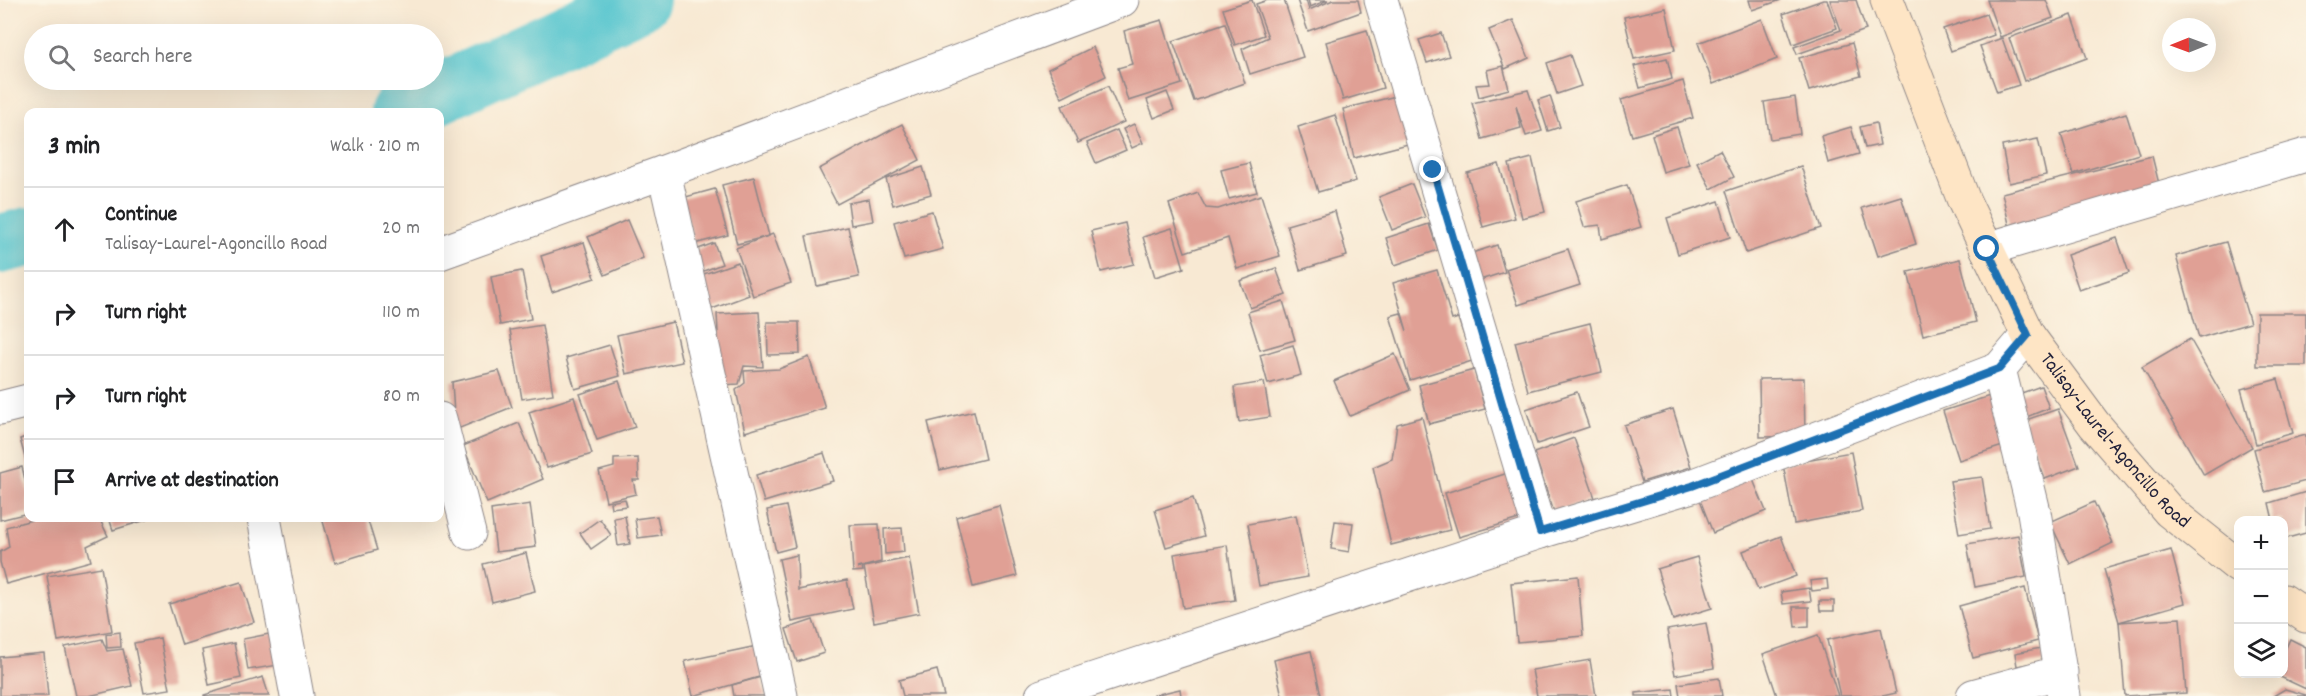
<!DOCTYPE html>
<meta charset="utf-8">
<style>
:root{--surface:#fff;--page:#f2f2f2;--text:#202124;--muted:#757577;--line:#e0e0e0}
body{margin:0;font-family:Dekko,sans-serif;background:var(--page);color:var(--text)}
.controls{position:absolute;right:18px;bottom:18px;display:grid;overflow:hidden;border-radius:12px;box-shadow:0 6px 24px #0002}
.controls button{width:54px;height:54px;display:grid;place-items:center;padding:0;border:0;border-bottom:2px solid var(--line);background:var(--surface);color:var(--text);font:30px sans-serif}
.compass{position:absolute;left:2162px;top:18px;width:54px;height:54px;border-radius:50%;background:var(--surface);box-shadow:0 6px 24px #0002;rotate:269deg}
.stop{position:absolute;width:18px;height:18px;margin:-14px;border:4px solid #1f6fb2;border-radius:50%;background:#fff}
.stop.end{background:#1f6fb2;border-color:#fff;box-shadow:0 2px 6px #0008}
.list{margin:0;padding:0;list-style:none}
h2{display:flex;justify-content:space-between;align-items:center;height:78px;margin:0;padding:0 24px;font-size:26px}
h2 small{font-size:20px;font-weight:400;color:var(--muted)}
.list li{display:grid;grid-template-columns:39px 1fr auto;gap:18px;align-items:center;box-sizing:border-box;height:84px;padding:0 24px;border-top:2px solid var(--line)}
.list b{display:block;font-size:22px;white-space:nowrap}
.list p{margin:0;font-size:20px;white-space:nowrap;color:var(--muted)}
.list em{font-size:20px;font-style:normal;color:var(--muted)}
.icon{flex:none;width:33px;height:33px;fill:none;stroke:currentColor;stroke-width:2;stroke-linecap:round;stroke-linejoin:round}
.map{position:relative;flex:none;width:2306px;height:696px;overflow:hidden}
.search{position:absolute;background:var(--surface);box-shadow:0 6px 24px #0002;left:24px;top:24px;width:420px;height:66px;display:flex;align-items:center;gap:15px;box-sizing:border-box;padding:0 21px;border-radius:33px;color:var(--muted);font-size:22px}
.panel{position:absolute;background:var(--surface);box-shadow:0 6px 24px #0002;left:24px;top:108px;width:420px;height:414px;border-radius:12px}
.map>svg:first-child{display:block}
</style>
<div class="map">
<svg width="2306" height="696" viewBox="0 0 2306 696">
<rect width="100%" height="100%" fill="#fcf5e5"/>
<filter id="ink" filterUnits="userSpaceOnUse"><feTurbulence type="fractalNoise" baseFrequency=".0167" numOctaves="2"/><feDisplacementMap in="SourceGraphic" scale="12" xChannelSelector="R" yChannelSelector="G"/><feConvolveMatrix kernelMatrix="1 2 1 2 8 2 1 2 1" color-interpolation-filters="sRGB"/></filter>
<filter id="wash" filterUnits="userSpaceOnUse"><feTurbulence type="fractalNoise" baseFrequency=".008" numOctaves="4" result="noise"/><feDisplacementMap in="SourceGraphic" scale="24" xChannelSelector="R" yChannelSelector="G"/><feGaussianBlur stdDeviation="1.35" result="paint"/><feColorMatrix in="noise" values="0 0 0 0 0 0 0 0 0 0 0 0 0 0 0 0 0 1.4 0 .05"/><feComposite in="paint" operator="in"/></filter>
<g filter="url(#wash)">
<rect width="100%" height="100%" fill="#f8e9d3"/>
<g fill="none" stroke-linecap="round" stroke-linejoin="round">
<g stroke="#59c6cf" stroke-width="60">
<polyline points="400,112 640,0"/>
<polyline points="0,244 28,237"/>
</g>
</g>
<g id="blocks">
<g fill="#e0a095">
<polygon points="1252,0 1264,35 1235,45 1223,9"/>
<polygon points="1268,0 1284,0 1303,57 1250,74 1242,49 1268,37 1256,4"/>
<polygon points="1297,0 1306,0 1309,10 1333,0 1358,0 1361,12 1308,31"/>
<polygon points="1308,0 1328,0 1310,7"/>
<polygon points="1749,0 1781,0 1752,10"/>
<polygon points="1823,0 1827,0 1837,28 1793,44 1783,14"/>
<polygon points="1830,0 1856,0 1866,30 1797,54 1794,47 1841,30"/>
<polygon points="1987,0 2046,0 2053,18 2000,37"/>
<polygon points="1666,8 1675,50 1634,59 1624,17"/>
<polygon points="1986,14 1994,35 1951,51 1943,29"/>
<polygon points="2072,15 2087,58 2024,81 2009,38"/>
<polygon points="1762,19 1777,59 1713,84 1698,43"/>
<polygon points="1162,20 1182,84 1128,101 1118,68 1132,64 1124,31"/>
<polygon points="1513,20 1529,58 1505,69 1489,30"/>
<polygon points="1225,23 1245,83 1194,101 1173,41"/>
<polygon points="1367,30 1383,88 1343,100 1326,42"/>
<polygon points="1441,33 1449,56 1427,63 1419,40"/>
<polygon points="2002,38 2019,85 1997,92 1980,46"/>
<polygon points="1852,43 1861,76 1809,91 1799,58"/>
<polygon points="1093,47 1106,76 1062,98 1048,69"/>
<polygon points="1570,55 1581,86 1557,94 1547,63"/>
<polygon points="1667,58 1672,79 1640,88 1634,66"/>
<polygon points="1503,66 1509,89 1479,97 1476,85 1490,84 1487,70"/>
<polygon points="1683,81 1693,118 1632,136 1621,100"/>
<polygon points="1108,86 1124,122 1078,143 1062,106"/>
<polygon points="1528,90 1542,131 1526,136 1516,106 1521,128 1482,139 1472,103"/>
<polygon points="1167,92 1174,110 1154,118 1147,100"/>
<polygon points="1396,96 1408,144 1354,158 1343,109"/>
<polygon points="1550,96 1560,127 1548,131 1538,100"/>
<polygon points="1795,97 1800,134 1770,139 1764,102"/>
<polygon points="2126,113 2139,154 2073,174 2061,134"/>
<polygon points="1335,115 1356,181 1318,192 1298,127"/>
<polygon points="1876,123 1880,145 1865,148 1860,127"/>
<polygon points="902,124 920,160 837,204 819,169"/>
<polygon points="1134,124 1143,143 1132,148 1123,129"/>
<polygon points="1677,127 1689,164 1663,172 1652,135"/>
<polygon points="1851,127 1859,154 1828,163 1821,136"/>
<polygon points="1117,130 1126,150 1096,163 1087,143"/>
<polygon points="2038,139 2046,175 2009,183 2002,146"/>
<polygon points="1720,150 1734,177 1711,189 1697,162"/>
<polygon points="2152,156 2162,196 2011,233 2002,193"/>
<polygon points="1532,158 1545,212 1522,218 1509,164"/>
<polygon points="1249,163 1257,192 1229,199 1221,170"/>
<polygon points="1499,164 1515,218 1483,227 1467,173"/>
<polygon points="1801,166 1821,228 1746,253 1726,191"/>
<polygon points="923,167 931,194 893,205 886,179"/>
<polygon points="754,177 769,236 737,244 722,185"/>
<polygon points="1412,184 1425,217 1392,230 1379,197"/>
<polygon points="1627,185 1641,227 1602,239 1600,225 1584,227 1576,201"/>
<polygon points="715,189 728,235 694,244 682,198"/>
<polygon points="1198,193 1206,208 1218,209 1261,195 1280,256 1237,269 1228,238 1185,252 1169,204"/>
<polygon points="1901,196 1916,244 1878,256 1862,208"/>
<polygon points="869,199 873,221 851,225 848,203"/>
<polygon points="1719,201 1730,237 1678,254 1667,218"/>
<polygon points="932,211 943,249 904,259 894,222"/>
<polygon points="1335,211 1347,256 1300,270 1287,225"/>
<polygon points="627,220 643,258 605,275 588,237"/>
<polygon points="1125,223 1134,264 1101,272 1091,231"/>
<polygon points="1429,224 1438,250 1395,265 1386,238"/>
<polygon points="848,227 859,277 817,286 806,236"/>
<polygon points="1172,228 1184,268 1155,277 1143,237"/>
<polygon points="773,234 791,283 753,296 736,248"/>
<polygon points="2117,238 2129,273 2079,290 2067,255"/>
<polygon points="584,242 595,278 552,292 541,256"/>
<polygon points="2226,242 2250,323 2199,338 2176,256"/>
<polygon points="714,243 722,264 701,272 693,251"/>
<polygon points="1497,245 1505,272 1480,280 1472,253"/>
<polygon points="1568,249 1580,285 1518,305 1506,269"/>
<polygon points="1960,259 1976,322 1923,335 1908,272"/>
<polygon points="738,262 749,295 712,309 701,275"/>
<polygon points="1276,268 1286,295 1250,308 1240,281"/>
<polygon points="1437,270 1452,320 1458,318 1472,361 1410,380 1390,316 1401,313 1407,331 1393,283"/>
<polygon points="522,271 531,319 500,325 491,277"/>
<polygon points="1283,301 1295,340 1260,350 1248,312"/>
<polygon points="759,312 763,367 744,366 739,384 721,385 717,314"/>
<rect x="2257" y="313" width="49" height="53"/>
<polygon points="673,322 682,362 626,374 617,335"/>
<polygon points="767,322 799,322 800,354 768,355"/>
<polygon points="1590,323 1602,372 1528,391 1515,342"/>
<polygon points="542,325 553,394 522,399 510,330"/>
<polygon points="2190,339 2252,447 2204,475 2142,367"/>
<polygon points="610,345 620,376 575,389 566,358"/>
<polygon points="1293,345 1301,375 1268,384 1260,355"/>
<polygon points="1395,354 1410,390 1350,416 1334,381"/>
<polygon points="809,357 825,408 745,432 736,390 745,383 744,371 779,369"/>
<polygon points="1474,370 1485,409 1429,424 1419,385"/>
<polygon points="499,371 512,407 455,430 452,382"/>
<polygon points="1804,378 1805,436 1760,437 1759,379"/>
<polygon points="2278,379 2293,433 2256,444 2241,389"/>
<polygon points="619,381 635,427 597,440 580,394"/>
<polygon points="1264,382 1270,417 1239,422 1234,387"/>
<polygon points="2041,386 2049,408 2024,418 2016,395"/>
<polygon points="1577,392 1589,427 1537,444 1526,409"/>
<polygon points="1993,395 2009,444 1959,460 1943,411"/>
<polygon points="574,397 592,454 547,468 529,412"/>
<polygon points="1673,409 1691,467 1642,482 1624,425"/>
<polygon points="2058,409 2079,466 2045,479 2023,421"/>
<polygon points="974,411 985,459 940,470 928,422"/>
<polygon points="1422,417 1450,530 1391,545 1373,467 1392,459 1397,424"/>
<polygon points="519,423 543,479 487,503 463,446"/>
<polygon points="2306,435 2306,481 2265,492 2254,449"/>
<polygon points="28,436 28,469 20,439"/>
<polygon points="1574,438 1595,498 1554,512 1534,453"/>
<polygon points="1851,452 1862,511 1794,524 1783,464"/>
<polygon points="824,453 833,481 764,502 756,475"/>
<polygon points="638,458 639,480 633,480 636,494 606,501 599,471 614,467 614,459"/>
<polygon points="22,467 28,492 28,513 0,520 0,473"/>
<polygon points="1749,470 1766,511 1713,533 1697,492"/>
<polygon points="1508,473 1522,518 1459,537 1445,493"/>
<polygon points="1982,477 1990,529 1959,534 1950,481"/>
<polygon points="2306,492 2306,533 2284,539 2284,520 2273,520 2269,503"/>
<polygon points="1193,498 1204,536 1166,547 1155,510"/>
<polygon points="625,499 627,506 611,508 610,502"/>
<polygon points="2094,502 2113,543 2070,564 2050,522"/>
<polygon points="530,504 536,547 496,552 491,510"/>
<polygon points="999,505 1017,576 973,587 956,517"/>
<polygon points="786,506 795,547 776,552 767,510"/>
<polygon points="1296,515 1308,577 1259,586 1248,524"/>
<polygon points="625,516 630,544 618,546 614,518"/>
<polygon points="657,516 661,535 638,538 635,519"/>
<polygon points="39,518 79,518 81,523 99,518 108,536 87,546 91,561 6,584 0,562 0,552 9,547 6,527"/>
<polygon points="109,518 145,518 146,520 113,530"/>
<polygon points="322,518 367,518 377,550 335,563"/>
<polygon points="600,519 611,535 591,549 580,533"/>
<polygon points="1335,521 1353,523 1349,552 1331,549"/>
<polygon points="879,524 881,562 858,568 862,567 863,571 853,572 850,525"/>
<polygon points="902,528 904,552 885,554 884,529"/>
<polygon points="2018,535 2026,577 1975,587 1967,544"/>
<polygon points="1781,536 1796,576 1758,590 1743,551"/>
<polygon points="1227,545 1235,600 1183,608 1174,554"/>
<polygon points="2171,550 2185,603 2119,622 2104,569"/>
<polygon points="526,553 535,591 492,602 483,564"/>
<polygon points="797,555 798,590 847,580 853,609 792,622 779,559"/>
<polygon points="1697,557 1712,608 1673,620 1657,569"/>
<polygon points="909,558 919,613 874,622 864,567"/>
<polygon points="101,567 112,631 58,641 47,576"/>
<polygon points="1578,576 1583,636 1517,642 1511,583"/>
<polygon points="1827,579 1828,589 1812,591 1810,581"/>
<polygon points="241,582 254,622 182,645 169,604"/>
<polygon points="1809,588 1811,601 1783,604 1781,592"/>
<polygon points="2025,588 2038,641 1973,658 1959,606"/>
<polygon points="1819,601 1834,601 1834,611 1820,611"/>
<polygon points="1793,607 1809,607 1809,626 1795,627"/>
<polygon points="2180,618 2186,693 2125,696 2119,622"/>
<polygon points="813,620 824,653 797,662 786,629"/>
<polygon points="1706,623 1714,668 1675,675 1667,630"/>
<polygon points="1881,628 1896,693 1883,696 1840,696 1827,640"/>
<polygon points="120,632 121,647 107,648 106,634"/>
<polygon points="280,632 285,664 248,670 243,639"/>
<polygon points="1818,635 1838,696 1777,696 1763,654"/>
<polygon points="160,638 170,689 144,693 134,643"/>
<polygon points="102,639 107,651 123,649 132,686 89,696 76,696 65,647"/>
<polygon points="2290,639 2306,647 2306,689 2274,674 2284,674 2284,652"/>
<polygon points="234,643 241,678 209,685 202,650"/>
<polygon points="762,645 766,675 693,696 685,661"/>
<polygon points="2041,648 2044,661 2017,666 2015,653"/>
<polygon points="1311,651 1321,695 1282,696 1274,660"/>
<polygon points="44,653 48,696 0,696 0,657"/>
<polygon points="1590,660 1596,696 1537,696 1532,670"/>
<polygon points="937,670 944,696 903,696 899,680"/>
<polygon points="263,677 269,696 204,696 204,695"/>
<polygon points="761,677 766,696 734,696 732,685"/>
<polygon points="1719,678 1722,696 1680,696 1678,684"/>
<polygon points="1180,689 1181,696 1154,696 1154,695"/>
<polygon points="1673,689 1674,696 1636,696 1636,693"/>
<polygon points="2285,689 2306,695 2306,696 2273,696"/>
</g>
</g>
</g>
<g filter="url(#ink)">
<use href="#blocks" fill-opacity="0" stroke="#8d8687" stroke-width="1.5"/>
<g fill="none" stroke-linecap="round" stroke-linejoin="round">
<g stroke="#8d8687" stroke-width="35">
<g id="street">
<polyline points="1381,0 1540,532"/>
<polyline points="664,172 781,696"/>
<polyline points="1987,249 2306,155"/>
<polyline points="440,253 664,172 1122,0"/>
<polyline points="2028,335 1999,369 2034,512 2064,696"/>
<polyline points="0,408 28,401"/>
<polyline points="440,419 469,533"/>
<polyline points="264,518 297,696"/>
<polyline points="1042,696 1540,532 1692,486 1999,369"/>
<polyline points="1973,696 2061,672"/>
</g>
</g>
<g stroke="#8d8687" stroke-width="35">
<g id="secondary">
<path id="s1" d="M1887 0 1964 201 2028 335 2094 424 2169 511 2238 566"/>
<polyline points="2284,601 2306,616"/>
</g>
</g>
<use href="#street" stroke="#fff" stroke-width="33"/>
<use href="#secondary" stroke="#fee5c5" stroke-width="33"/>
</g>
</g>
<g fill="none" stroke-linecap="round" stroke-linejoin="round" filter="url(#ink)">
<polyline stroke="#1f6fb2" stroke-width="8" points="1433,170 1540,532 1692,486 1999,369 2028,335 1987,249"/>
</g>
<g text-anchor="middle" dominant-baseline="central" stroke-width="4.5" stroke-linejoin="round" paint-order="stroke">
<g font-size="20" fill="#22223b" stroke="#fcf5e5">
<text stroke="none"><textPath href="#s1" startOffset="501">Talisay-Laurel-Agoncillo Road</textPath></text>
</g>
</g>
</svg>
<div class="controls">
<button>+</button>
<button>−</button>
<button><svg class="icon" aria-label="layers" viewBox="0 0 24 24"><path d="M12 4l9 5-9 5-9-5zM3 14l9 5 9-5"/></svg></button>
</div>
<svg class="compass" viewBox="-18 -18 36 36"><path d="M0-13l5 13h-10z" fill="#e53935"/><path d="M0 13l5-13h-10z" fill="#757577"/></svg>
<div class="stop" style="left:1987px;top:249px"></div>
<div class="stop end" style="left:1433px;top:170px"></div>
<div class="search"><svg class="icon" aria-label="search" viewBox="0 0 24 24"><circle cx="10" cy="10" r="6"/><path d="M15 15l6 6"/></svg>Search here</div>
<section class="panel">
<h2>3 min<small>Walk · 210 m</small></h2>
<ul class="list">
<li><svg class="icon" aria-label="ahead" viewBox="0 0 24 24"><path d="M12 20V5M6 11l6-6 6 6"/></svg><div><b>Continue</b><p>Talisay-Laurel-Agoncillo Road</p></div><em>20 m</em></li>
<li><svg class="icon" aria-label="right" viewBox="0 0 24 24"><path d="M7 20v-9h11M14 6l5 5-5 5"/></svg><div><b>Turn right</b></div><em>110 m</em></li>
<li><svg class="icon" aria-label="right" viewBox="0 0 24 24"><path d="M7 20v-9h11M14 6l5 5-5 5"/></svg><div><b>Turn right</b></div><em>80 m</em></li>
<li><svg class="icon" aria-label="arrive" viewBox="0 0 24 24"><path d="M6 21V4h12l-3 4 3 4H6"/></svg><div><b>Arrive at destination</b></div></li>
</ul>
</section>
</div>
